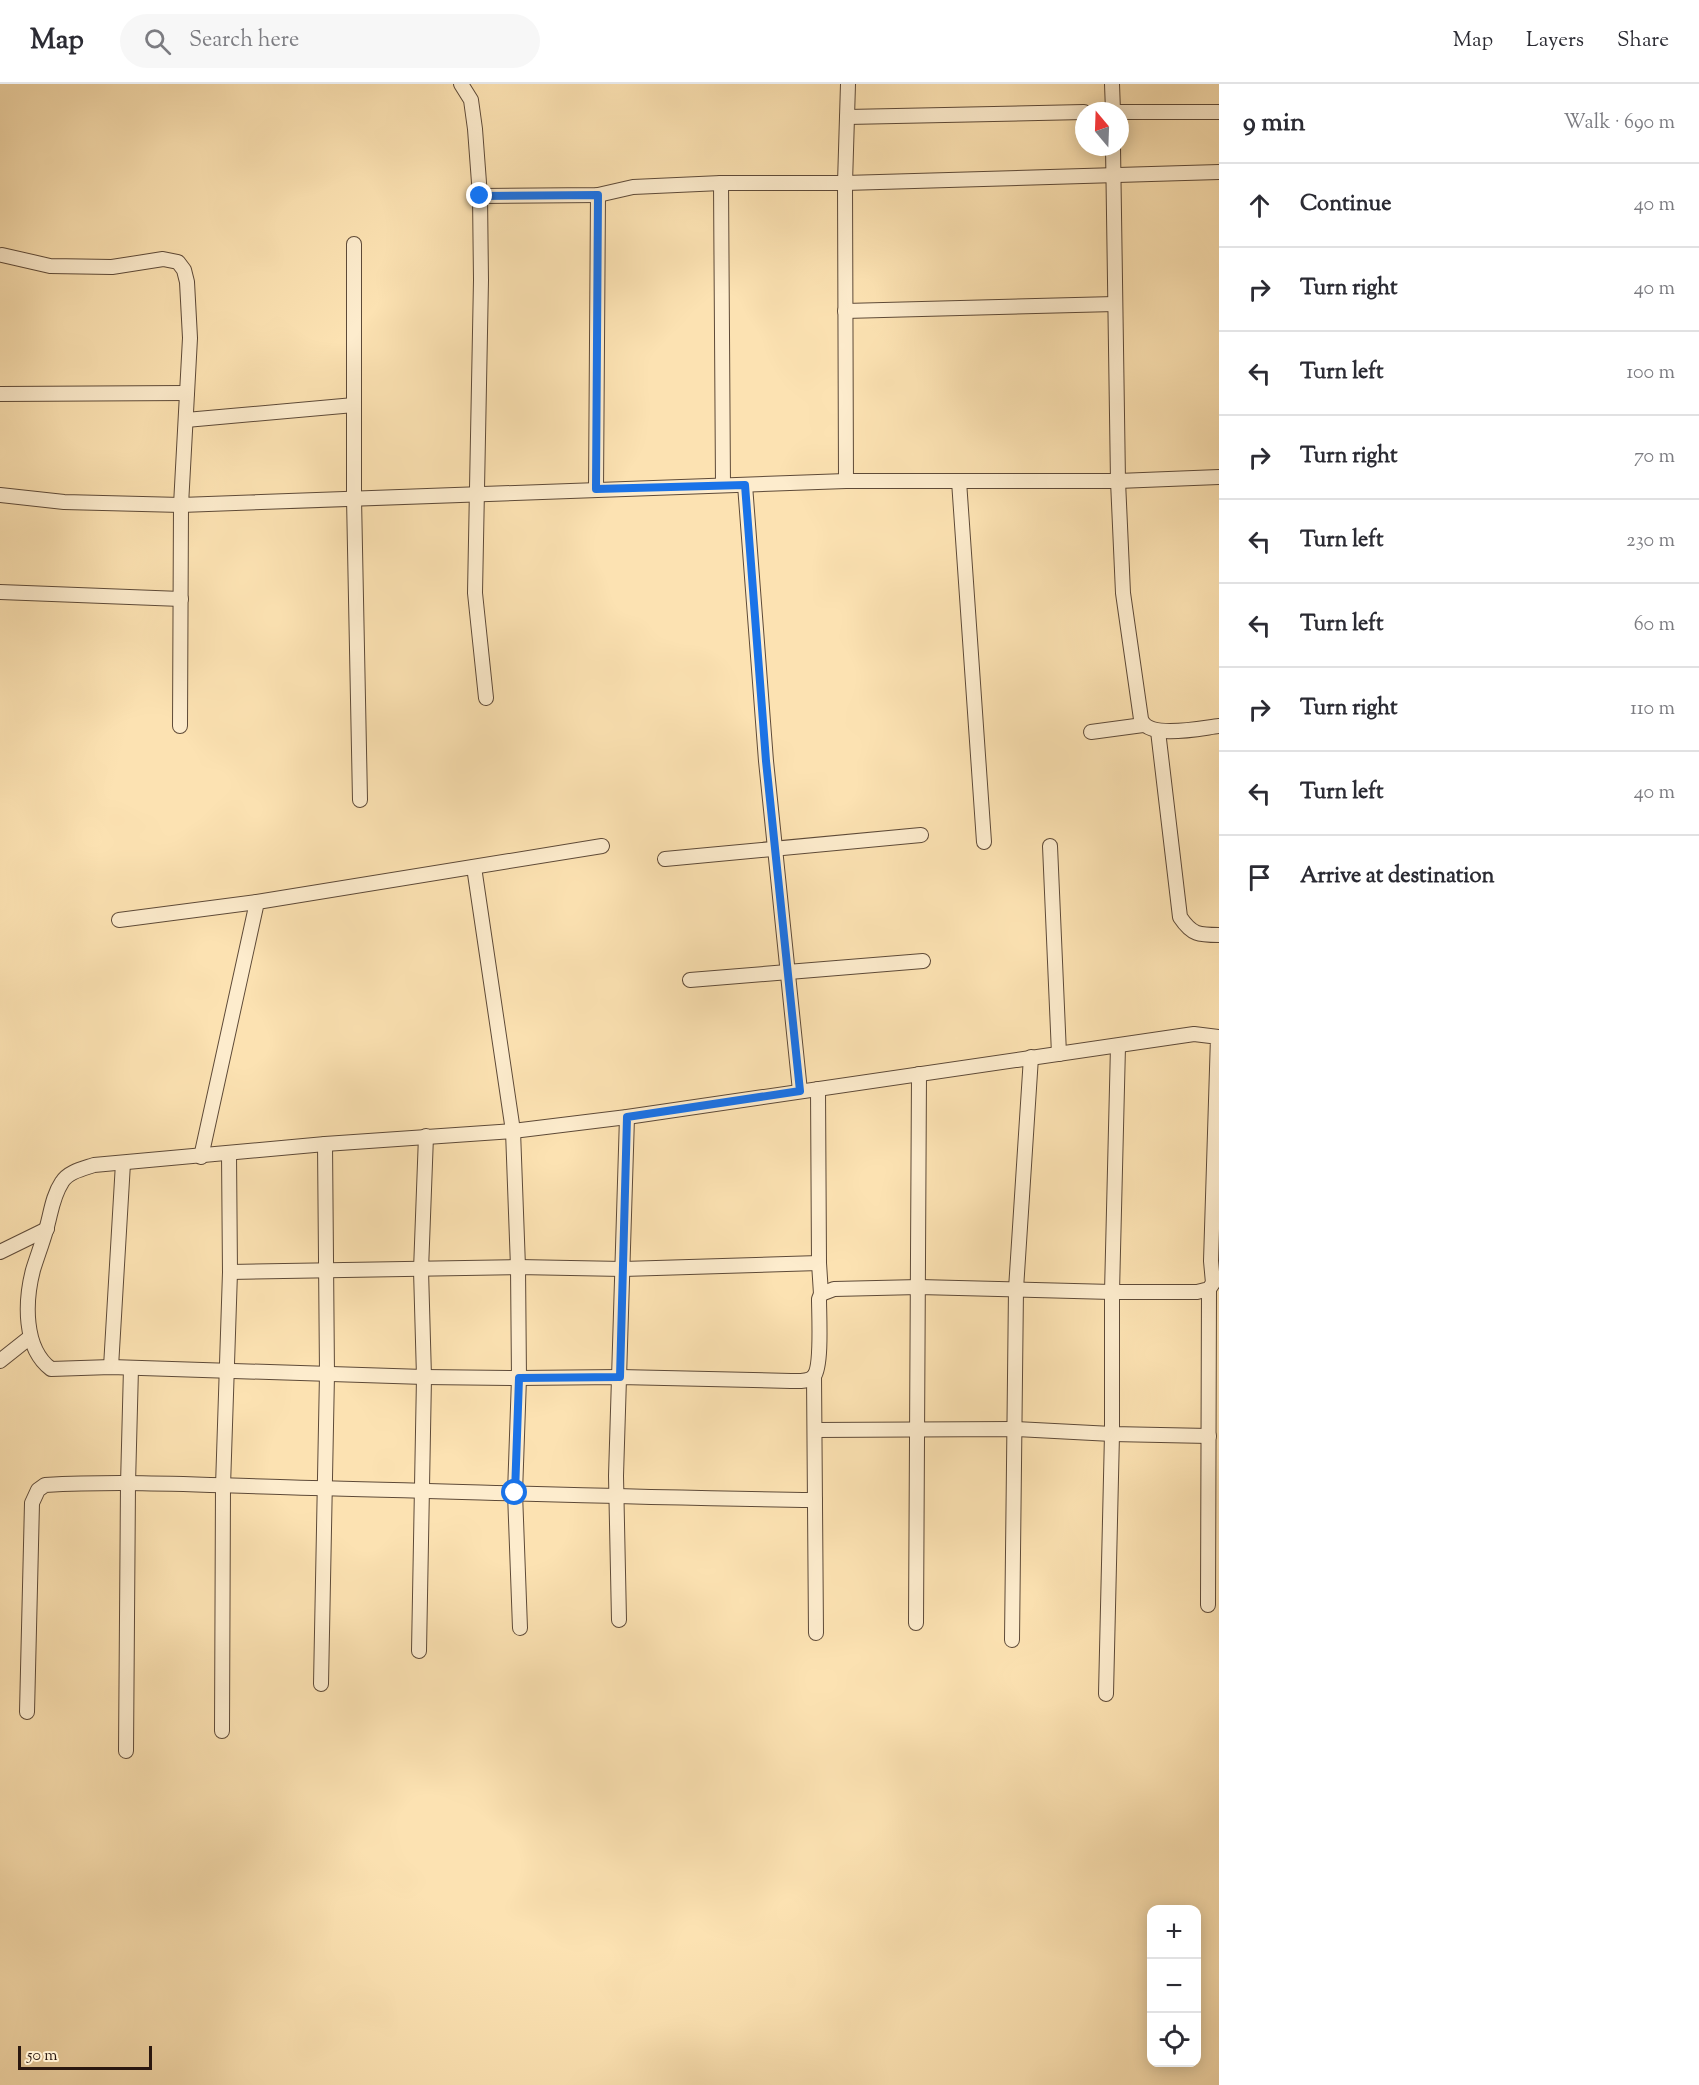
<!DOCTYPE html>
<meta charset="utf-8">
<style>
:root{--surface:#fff;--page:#f7f7f7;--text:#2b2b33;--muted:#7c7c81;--line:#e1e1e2}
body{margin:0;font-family:"Sorts Mill Goudy",serif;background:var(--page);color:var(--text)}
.controls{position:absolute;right:18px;bottom:18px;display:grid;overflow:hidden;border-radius:12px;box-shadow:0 3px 15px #0003}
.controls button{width:54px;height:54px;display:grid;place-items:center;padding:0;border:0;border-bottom:2px solid var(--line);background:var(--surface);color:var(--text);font:30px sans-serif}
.compass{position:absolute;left:1075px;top:18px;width:54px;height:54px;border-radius:50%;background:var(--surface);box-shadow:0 3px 15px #0003;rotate:341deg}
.scale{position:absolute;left:18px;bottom:15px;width:134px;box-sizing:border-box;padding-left:6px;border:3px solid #2a170f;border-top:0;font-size:16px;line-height:21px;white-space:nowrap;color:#2a170f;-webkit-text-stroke:4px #fdeccd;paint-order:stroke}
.stop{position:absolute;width:18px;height:18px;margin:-14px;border:4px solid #1a73e8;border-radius:50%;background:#fff}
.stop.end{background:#1a73e8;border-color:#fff;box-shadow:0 2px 6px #0008}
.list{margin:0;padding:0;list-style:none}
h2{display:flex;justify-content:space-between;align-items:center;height:78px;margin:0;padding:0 24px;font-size:26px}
h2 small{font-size:20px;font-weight:400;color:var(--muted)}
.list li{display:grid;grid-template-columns:39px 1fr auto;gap:18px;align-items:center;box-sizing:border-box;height:84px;padding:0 24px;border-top:2px solid var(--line)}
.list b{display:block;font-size:22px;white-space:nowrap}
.list em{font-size:20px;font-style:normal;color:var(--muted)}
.icon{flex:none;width:33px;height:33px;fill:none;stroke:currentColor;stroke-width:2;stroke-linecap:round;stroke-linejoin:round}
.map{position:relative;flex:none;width:1219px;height:2001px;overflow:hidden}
header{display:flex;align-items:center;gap:36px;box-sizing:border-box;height:84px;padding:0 30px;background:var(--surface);border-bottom:2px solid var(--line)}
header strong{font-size:28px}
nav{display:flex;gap:33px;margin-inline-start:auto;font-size:21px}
.search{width:420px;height:54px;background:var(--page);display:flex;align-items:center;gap:15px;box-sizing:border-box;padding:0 21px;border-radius:33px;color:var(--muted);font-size:22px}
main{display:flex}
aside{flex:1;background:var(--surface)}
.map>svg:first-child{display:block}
</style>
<header>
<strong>Map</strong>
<div class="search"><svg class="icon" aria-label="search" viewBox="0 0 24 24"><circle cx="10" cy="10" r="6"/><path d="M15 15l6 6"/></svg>Search here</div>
<nav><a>Map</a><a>Layers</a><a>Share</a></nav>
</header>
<main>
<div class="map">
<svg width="1219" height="2001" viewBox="0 0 1219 2001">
<rect width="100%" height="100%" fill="#fce2b2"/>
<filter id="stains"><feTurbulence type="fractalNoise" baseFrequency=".00333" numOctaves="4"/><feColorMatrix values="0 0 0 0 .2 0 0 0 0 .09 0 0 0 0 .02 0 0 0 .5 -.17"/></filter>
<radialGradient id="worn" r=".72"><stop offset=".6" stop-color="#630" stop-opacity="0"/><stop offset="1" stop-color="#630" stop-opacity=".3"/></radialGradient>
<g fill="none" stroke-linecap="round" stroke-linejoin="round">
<g stroke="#5e4a38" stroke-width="16">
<g id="minor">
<polyline points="461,0 471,16 475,45 480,112 481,196 475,509 486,614"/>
<polyline points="1112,0 1113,27"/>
<polyline points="1120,28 1219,28"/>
<polyline points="847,33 1084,28"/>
<path d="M1113 63 1118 397 1123 509 1141 635C1148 656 1201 644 1219 642"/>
<polyline points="721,99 723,401"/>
<polyline points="480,112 598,111 633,103 721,99 845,99 1219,88"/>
<polyline points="354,160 354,414 360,716"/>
<polyline points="2,171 50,182 112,183 163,175 178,178 184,186 187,198 190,254 181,421 180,642"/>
<polyline points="845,227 1115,220"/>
<polyline points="0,310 187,309"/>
<polyline points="186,336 354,321"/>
<polyline points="846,397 845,99 848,0"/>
<polyline points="959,397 984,758"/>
<polyline points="745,401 766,677 800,1007"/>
<polyline points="596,405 598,111"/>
<polyline points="0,411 64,418 181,421 846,397 1118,397 1219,393"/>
<polyline points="0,508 181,515"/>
<path d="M1158 647 1180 833C1192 851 1199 851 1219 851"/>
<polyline points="1091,648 1143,641"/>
<polyline points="1050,762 1059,970"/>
<polyline points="665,775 921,751"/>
<polyline points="474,783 513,1047 518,1183 519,1294 515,1409 520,1544"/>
<polyline points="119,836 257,818"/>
<polyline points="690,896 923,877"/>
<path d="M1218 953 1211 1177 1213 1199 1209 1205 1197 1208H1112L919 1203 834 1205 821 1210 819 1215C819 1230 822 1282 814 1292 809 1298 798 1297 791 1297L620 1293 519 1294 424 1293 111 1283 51 1285C23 1264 25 1217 33 1186 37 1173 42 1160 46 1146 51 1130 52 1113 62 1098 68 1088 82 1085 94 1081L325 1060 513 1047 627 1033 1194 950 1219 953"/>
<polyline points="818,1005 819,1179 821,1210"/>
<polyline points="201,1073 257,818 602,762"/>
<polyline points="0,1168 47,1145"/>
<polyline points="230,1188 518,1183 623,1185 819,1179"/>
<polyline points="0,1277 29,1254"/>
<polyline points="111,1283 123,1079"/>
<polyline points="814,1292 816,1549"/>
<polyline points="815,1346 1014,1345 1112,1350 1209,1352"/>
<polyline points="1208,1521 1209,1205"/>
<polyline points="619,1536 616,1392 627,1033"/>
<polyline points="916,1539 919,990"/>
<polyline points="1012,1556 1016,1205 1031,973"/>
<polyline points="419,1567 424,1293 421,1186 426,1052"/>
<polyline points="321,1600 327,1290 325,1060"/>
<polyline points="1106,1610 1112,1350 1112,1208 1118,962"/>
<path d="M27 1628 32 1419 38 1406 45 1401C133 1396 223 1402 312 1404 480 1408 647 1414 815 1416"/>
<polyline points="222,1647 223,1402 230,1188 229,1070"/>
<polyline points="126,1667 128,1400 131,1284"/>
</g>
</g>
<use href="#minor" stroke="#fdeccd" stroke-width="14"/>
</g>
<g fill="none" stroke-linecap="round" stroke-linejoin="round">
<polyline stroke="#1a73e8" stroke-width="8" points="480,112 598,111 596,405 745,401 766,677 800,1007 627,1033 620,1293 519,1294 515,1409"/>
</g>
<rect width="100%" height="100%" filter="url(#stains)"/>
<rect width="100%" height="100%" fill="url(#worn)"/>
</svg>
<div class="controls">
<button>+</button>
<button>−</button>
<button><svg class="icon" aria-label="locate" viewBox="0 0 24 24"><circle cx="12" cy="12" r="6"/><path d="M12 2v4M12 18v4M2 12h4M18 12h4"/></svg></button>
</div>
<svg class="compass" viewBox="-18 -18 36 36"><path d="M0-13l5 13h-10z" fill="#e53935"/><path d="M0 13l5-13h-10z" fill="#7c7c81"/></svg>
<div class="scale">50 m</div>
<div class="stop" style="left:515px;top:1409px"></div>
<div class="stop end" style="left:480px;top:112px"></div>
</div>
<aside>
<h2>9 min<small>Walk · 690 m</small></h2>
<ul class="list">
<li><svg class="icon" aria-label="ahead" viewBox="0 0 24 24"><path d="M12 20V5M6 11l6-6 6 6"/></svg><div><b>Continue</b></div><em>40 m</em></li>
<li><svg class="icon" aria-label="right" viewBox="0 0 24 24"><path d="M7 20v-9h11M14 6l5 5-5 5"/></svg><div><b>Turn right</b></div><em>40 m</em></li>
<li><svg class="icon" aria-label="left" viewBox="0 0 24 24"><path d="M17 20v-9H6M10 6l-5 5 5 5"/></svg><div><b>Turn left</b></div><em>100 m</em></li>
<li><svg class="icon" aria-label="right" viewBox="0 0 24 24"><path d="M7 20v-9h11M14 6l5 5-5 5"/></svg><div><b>Turn right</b></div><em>70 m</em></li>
<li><svg class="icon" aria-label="left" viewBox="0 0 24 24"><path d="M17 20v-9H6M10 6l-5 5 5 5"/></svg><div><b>Turn left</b></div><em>230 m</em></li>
<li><svg class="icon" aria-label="left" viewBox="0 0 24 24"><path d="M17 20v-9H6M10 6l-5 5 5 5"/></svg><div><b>Turn left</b></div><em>60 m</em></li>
<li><svg class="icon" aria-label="right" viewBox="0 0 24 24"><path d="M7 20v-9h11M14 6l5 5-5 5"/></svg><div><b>Turn right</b></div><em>110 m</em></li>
<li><svg class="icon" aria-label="left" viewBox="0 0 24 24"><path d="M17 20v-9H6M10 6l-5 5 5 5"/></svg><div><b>Turn left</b></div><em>40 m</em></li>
<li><svg class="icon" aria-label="arrive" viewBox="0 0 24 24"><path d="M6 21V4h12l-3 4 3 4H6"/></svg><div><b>Arrive at destination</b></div></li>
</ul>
</aside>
</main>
